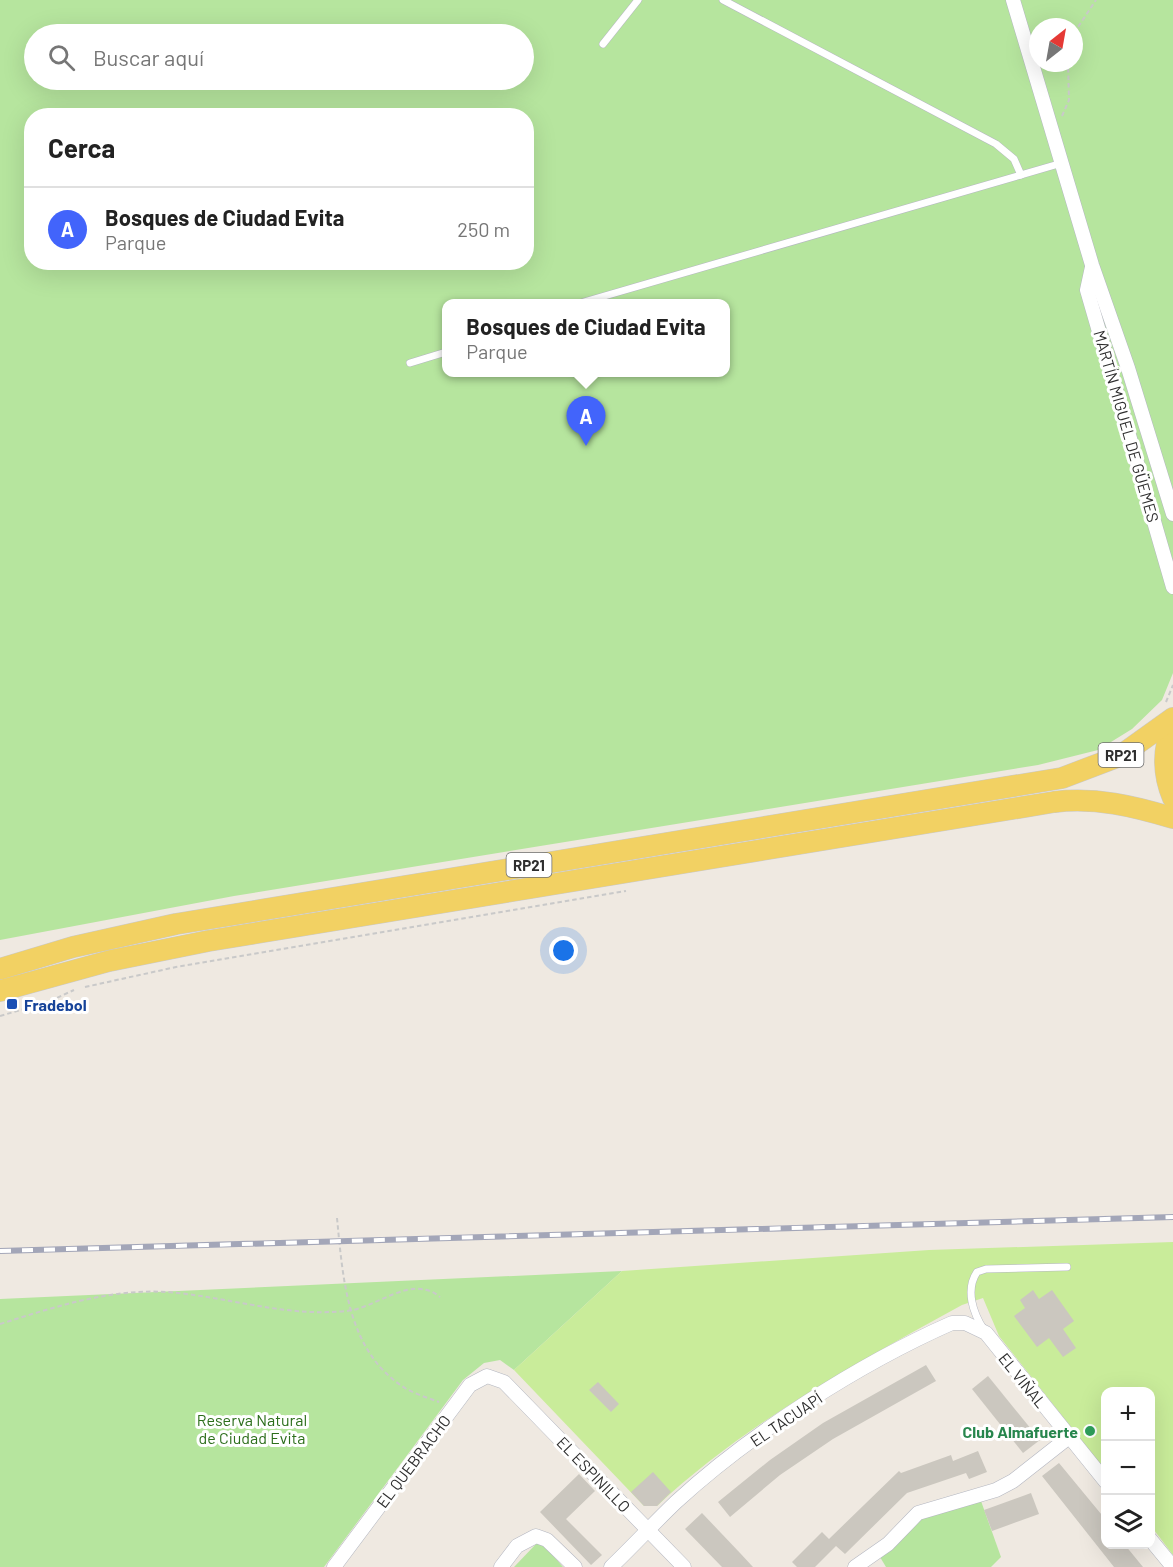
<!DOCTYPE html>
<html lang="es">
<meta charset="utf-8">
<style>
:root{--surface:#fff;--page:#f2f2f2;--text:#222;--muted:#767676;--line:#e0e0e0;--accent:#4264fb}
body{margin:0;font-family:Barlow,sans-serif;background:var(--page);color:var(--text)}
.controls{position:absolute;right:18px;bottom:18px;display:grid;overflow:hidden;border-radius:12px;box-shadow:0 6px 24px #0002}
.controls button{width:54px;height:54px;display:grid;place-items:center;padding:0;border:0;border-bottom:2px solid var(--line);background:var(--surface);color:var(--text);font:30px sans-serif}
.compass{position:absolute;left:1029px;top:18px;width:54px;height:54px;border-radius:50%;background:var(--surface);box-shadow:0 6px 24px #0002;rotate:31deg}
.you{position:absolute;left:564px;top:951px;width:21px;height:21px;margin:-15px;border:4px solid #fff;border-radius:50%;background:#1a73e8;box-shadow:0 0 0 9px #1a73e833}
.badge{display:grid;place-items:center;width:39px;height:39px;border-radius:50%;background:var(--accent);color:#fff;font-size:20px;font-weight:700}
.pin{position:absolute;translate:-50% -50px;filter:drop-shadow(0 2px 3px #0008)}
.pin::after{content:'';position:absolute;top:32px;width:21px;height:18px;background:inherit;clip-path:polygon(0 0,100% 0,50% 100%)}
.popup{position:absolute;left:442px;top:299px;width:288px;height:78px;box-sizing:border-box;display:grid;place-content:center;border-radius:12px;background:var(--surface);filter:drop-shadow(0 2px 4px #0005);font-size:20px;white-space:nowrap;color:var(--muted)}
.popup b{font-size:22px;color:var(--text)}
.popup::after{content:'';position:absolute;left:50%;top:100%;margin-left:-12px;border:12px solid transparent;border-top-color:var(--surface)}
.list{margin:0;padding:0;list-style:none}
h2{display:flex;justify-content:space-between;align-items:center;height:78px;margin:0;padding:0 24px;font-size:26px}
h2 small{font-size:20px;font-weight:400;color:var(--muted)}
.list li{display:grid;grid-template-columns:39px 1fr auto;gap:18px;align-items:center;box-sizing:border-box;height:84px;padding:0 24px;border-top:2px solid var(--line)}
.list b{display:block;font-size:22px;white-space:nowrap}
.list p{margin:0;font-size:20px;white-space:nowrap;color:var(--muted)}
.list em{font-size:20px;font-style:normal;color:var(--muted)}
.icon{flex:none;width:33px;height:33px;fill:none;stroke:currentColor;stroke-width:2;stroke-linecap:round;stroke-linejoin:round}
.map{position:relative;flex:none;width:1173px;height:1567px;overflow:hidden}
.search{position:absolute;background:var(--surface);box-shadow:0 6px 24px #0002;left:24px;top:24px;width:510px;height:66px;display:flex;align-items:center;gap:15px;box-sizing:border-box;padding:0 21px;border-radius:33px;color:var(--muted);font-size:22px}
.panel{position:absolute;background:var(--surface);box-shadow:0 6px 24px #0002;left:24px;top:108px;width:510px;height:162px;border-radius:24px}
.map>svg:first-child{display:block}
</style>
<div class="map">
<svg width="1173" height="1567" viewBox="0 0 1173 1567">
<rect width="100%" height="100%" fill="#efe9e1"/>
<g fill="#b6e59e" fill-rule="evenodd">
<path d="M0 0H1173V673L1162 700 1132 729 1098 750 1038 765 234 896 0 940ZM1038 27H1074V63H1038ZM34 34H524V80H34ZM32 116H526V262H32ZM446 304H726V372H446Z"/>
<polygon points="622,1271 514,1370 500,1360 484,1363 463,1380 324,1567 0,1567 0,1299"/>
<polygon points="981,1501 1001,1557 991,1567 886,1567 880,1557 922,1517"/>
<polygon points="536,1544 543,1544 563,1567 514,1567"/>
</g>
<path fill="#c9ec9a" d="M1173 1242V1555L1151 1526 1150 1392H1106L1105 1470 999 1336 983 1298 962 1305C855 1364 747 1422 657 1506H644L514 1370 622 1271 929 1250Z"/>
<g fill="#cbc7bf">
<polygon points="1033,1290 1039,1299 1052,1290 1074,1321 1063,1329 1076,1348 1063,1357 1049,1338 1037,1347 1014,1316 1025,1308 1020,1300"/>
<polygon points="926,1365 936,1381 833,1439 780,1475 730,1517 718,1502 770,1460 823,1423"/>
<polygon points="988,1376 1040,1440 1023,1453 972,1389"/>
<polygon points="598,1382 619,1404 611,1412 589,1390"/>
<polygon points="978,1451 987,1472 969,1479 966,1473 907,1493 845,1554 836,1546 815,1567 797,1567 792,1562 822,1532 829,1539 899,1471 901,1473 951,1455 953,1461"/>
<polygon points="1059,1463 1106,1520 1106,1545 1125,1545 1143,1567 1114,1567 1042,1476"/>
<polygon points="653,1472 671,1492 657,1506 644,1506 631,1492"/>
<polygon points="579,1474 595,1491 566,1519 602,1555 591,1565 540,1512"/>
<polygon points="1031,1493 1039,1514 992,1531 984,1510"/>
<polygon points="702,1513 740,1553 753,1567 722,1567 685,1529"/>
</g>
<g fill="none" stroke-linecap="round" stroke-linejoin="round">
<g stroke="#b4b7c1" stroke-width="8">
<g id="lane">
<polyline points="723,0 996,144 1014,159 1021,175"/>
<polyline points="603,44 638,0"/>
<polyline points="577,304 1062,163"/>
<polyline points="410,363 446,352"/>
<path d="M984 1330C973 1313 965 1290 977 1272L986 1269 1067 1267"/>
</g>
</g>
<g stroke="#b4b7c1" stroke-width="15">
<g id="street">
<polyline points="1013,0 1092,265 1128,368 1173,514"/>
<polyline points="1092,267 1087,290 1173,587"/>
<polyline points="1150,1539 1173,1567"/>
<polyline points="334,1567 470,1385 487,1376 504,1382 684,1567"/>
<polyline points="501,1567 517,1546 536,1536 547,1540 575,1567"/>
<path d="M611 1567C633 1546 654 1523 676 1502 751 1433 859 1364 952 1323H965L986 1333 1106 1482"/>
<polyline points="855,1567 888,1544 918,1513 996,1490 1013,1481 1069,1437"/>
</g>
</g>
<g stroke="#c9c9c9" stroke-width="22">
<g id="primary">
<path d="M1173 727C1162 749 1163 775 1173 798"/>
<polyline points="0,969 73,947 176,924 1062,778 1120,756 1173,718"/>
<path d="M0 991 109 961 208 941 1054 802C1096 797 1133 806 1173 818"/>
</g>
</g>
<g stroke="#c9c9c9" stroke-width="2" stroke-dasharray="4.5 3" stroke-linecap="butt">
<polyline points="1074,33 1096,0"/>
<polyline points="1062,116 1069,100 1068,63"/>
<polyline points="1166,702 1173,685"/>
<polyline points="85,987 176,967 626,891"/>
<polyline points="0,1016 48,1002 74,990"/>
<path d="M337 1218C343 1279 347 1352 405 1388 415 1394 428 1398 439 1402"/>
<path d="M0 1324C58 1306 117 1286 178 1293 234 1299 289 1317 346 1311 376 1309 411 1273 440 1297"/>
</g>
<use href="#lane" stroke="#fff" stroke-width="7"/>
<use href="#street" stroke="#fff" stroke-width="14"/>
<use href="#primary" stroke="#f2d163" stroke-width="21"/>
<g stroke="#a3a6b8" stroke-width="6">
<polyline id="rail" points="0,1251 1173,1217"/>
</g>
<use href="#rail" stroke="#fff" stroke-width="4" stroke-dasharray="11" stroke-linecap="butt"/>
</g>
<rect fill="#1a4fb4" stroke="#fff" stroke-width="2" x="6" y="998" width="12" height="12" rx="3"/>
<circle fill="#2e9e5b" stroke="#fff" stroke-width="2" cx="1090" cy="1431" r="6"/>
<g text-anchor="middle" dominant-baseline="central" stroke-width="6" stroke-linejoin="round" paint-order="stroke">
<g fill="#fff" stroke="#6d6d6d" stroke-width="1.5">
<rect x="1098.5" y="743" width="45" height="24" rx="4.5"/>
<rect x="506.5" y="853" width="45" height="24" rx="4.5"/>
</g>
<g font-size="15" font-weight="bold" fill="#2e2e2e">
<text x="1121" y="755">RP21</text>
<text x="529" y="865">RP21</text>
</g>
<g font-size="16" fill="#2e2e2e" stroke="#fff">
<text transform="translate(1127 426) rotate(74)">MARTÍN MIGUEL DE GÜEMES</text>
<text transform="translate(1023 1380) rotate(51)">EL VIÑAL</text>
<text transform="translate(786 1419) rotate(-34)">EL TACUAPÍ</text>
<text transform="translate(413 1461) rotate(-53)">EL QUEBRACHO</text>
<text transform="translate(594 1474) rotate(46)">EL ESPINILLO</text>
</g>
<g font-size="16" font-weight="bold" fill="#164399" stroke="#fff" text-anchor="start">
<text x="24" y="1004">Fradebol</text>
</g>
<g font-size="16" fill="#2c6e1b" stroke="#fff">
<text x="252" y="1419">Reserva Natural<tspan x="252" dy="18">de Ciudad Evita</tspan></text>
</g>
<g font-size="16" font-weight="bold" fill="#27864d" stroke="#fff" text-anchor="end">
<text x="1078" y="1431">Club Almafuerte</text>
</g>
</g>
</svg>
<div class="controls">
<button>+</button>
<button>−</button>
<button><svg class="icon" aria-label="layers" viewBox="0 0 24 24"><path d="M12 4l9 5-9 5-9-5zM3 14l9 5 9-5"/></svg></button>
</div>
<svg class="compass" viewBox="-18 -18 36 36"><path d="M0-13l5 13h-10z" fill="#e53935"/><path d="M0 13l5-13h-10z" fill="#767676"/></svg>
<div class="you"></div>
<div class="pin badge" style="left:586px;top:446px">A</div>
<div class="popup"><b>Bosques de Ciudad Evita</b>Parque</div>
<div class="search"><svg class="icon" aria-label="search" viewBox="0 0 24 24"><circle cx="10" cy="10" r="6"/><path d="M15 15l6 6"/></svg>Buscar aquí</div>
<section class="panel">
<h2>Cerca<small></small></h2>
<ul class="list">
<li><span class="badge">A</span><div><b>Bosques de Ciudad Evita</b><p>Parque</p></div><em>250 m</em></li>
</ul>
</section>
</div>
